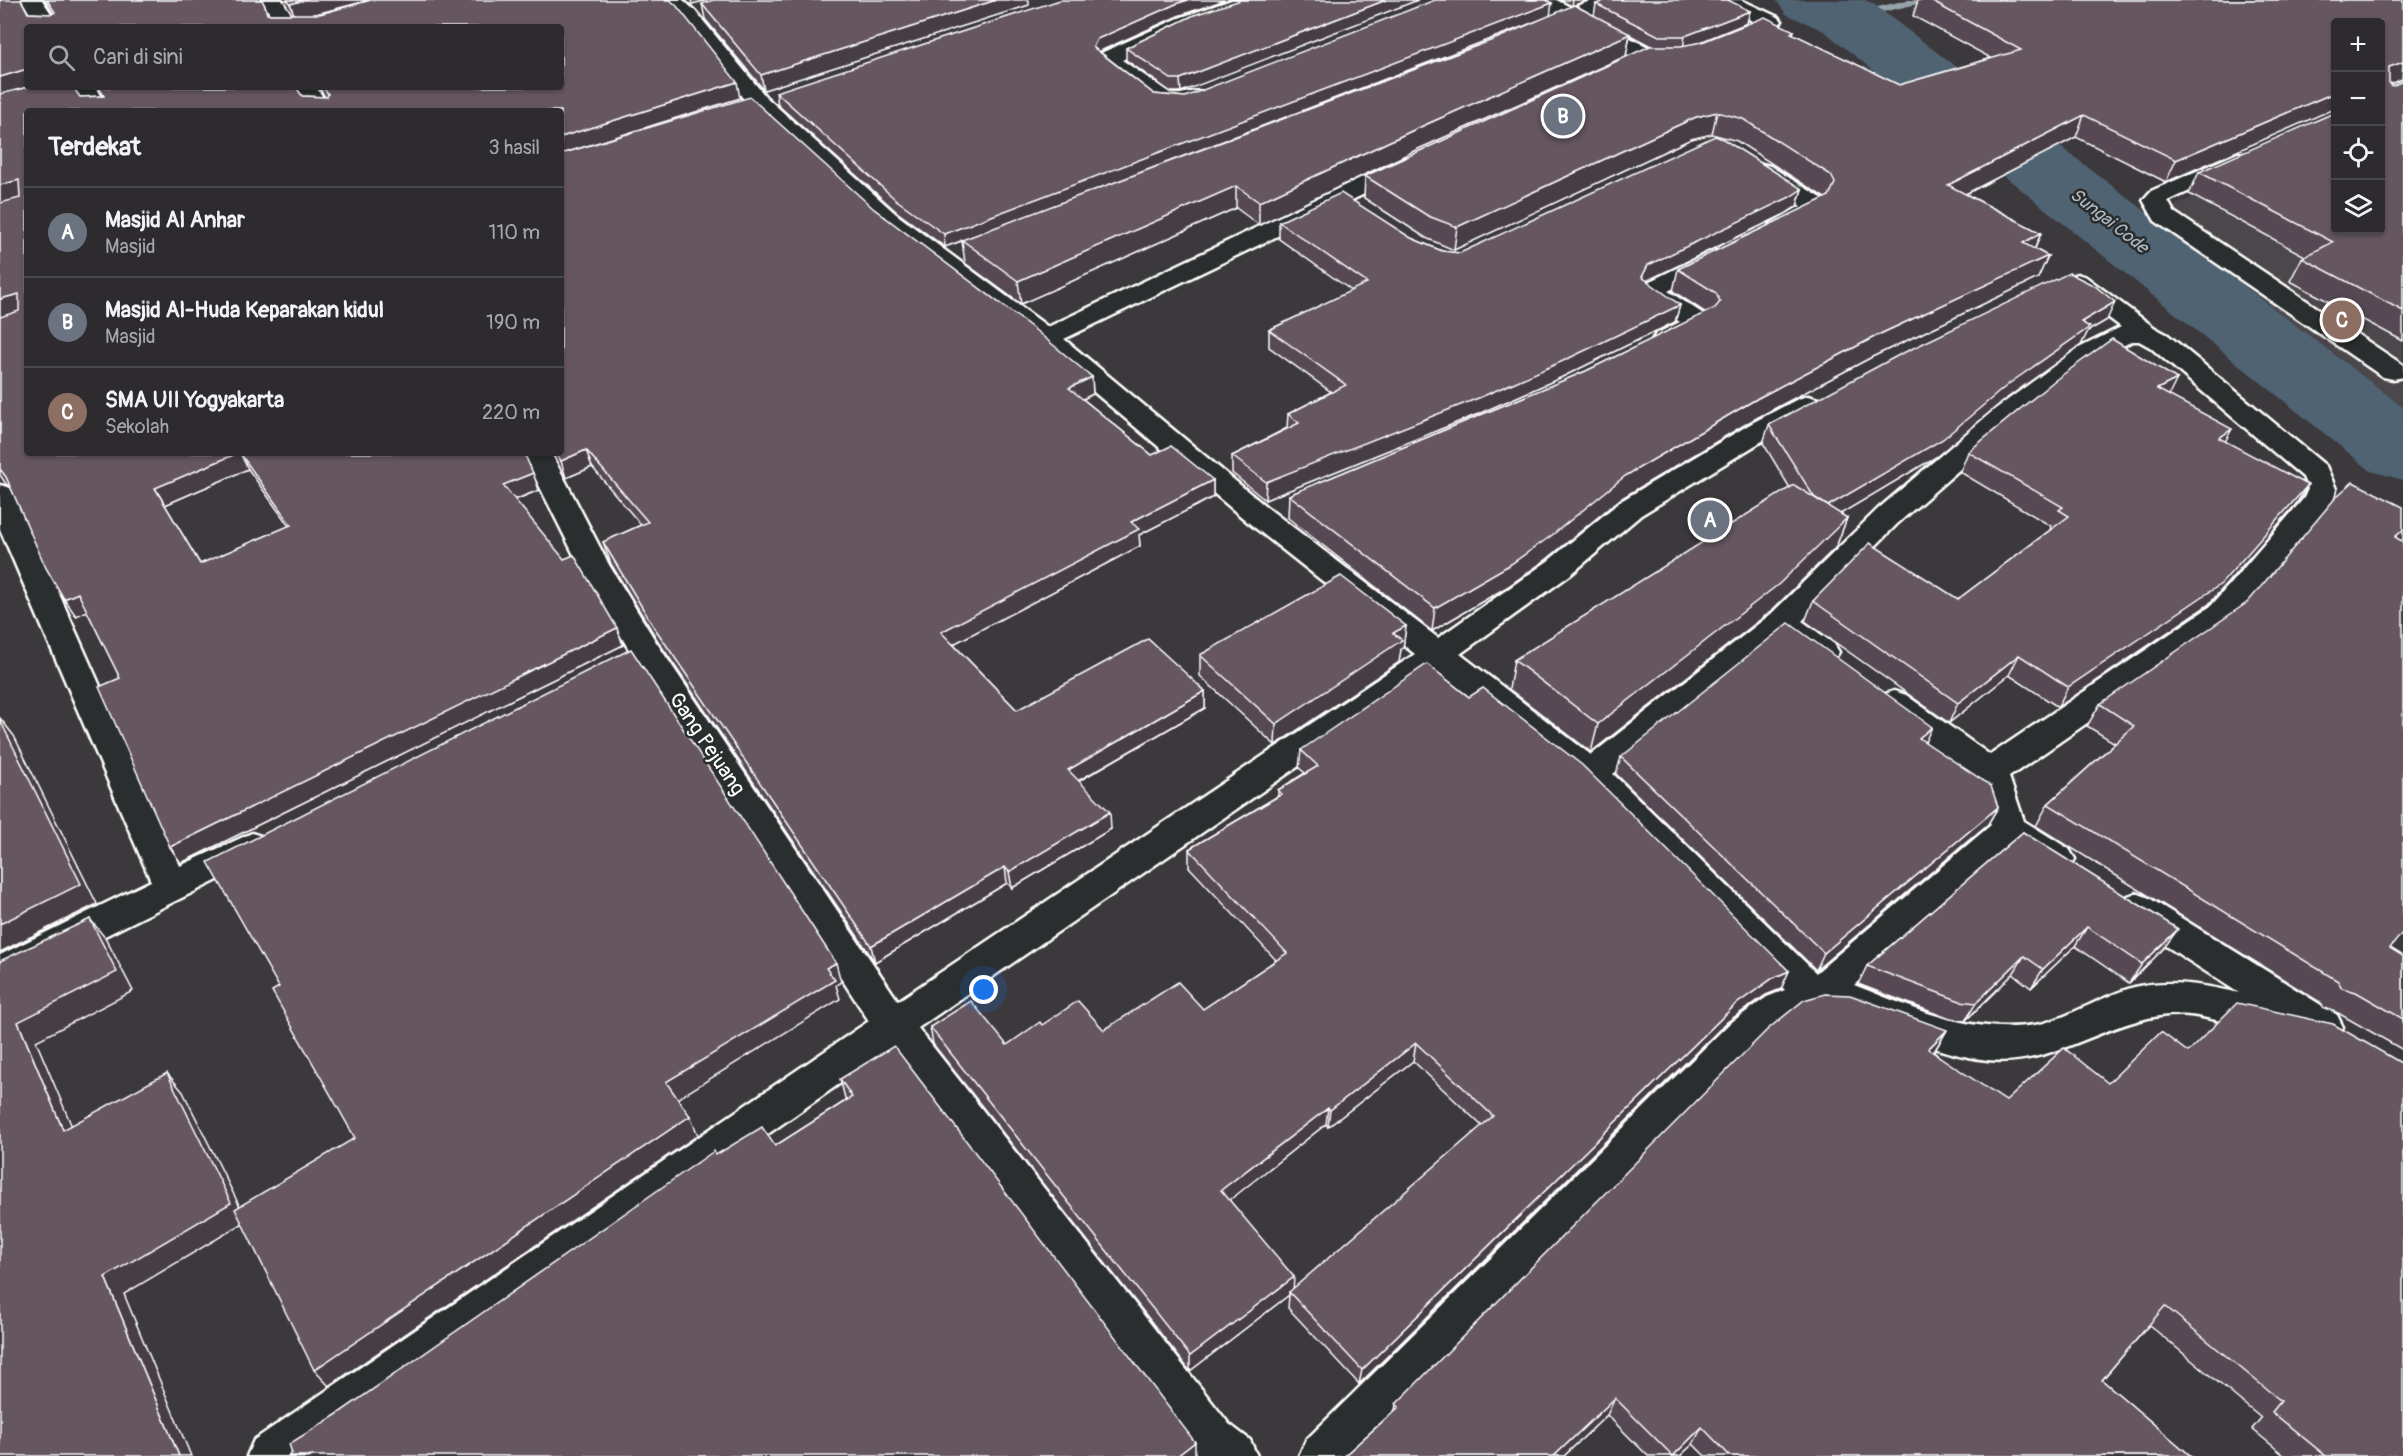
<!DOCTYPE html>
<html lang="id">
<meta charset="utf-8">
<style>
:root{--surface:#2d2b2e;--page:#353336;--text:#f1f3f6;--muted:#a7a7aa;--line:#48474a;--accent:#bca0f2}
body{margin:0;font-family:Pangolin,sans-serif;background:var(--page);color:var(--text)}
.controls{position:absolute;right:18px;top:18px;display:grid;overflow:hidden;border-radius:6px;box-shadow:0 2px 4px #0004}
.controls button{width:54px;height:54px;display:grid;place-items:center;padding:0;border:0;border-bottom:2px solid var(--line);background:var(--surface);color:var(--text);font:30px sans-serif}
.you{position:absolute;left:984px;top:990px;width:21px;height:21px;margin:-15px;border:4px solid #fff;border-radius:50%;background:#1a73e8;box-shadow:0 0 0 9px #1a73e833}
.badge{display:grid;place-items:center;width:39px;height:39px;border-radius:50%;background:var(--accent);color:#fff;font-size:20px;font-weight:700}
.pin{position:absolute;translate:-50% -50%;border:3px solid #fff;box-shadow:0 2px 6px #0006}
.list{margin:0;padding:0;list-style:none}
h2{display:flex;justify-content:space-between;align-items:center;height:78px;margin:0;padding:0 24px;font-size:26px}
h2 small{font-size:20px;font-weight:400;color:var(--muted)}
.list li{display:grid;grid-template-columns:39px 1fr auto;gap:18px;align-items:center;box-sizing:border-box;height:90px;padding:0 24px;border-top:2px solid var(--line)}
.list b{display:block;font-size:22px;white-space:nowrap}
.list p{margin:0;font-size:20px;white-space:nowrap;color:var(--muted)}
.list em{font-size:20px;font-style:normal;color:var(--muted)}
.icon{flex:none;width:33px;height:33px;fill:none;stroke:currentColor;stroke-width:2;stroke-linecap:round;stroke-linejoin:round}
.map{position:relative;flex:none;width:2403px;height:1456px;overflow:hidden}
.search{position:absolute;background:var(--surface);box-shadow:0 2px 4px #0004;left:24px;top:24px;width:540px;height:66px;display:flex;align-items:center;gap:15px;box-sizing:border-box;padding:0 21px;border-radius:6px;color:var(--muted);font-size:22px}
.panel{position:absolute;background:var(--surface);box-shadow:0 2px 4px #0004;left:24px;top:108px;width:540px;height:348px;border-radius:6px}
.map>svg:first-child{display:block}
</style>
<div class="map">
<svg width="2403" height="1456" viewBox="0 0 2403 1456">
<rect width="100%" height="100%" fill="#3c393d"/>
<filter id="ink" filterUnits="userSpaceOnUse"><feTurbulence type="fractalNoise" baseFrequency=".0167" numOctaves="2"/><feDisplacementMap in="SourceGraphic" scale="12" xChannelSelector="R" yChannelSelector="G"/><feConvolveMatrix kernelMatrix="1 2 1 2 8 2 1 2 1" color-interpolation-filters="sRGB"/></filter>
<g filter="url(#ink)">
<polygon fill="#4c464c" points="2403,102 2403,411 2146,219 2335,132 2336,230 2380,230"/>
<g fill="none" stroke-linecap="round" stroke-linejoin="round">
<polygon fill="#95a2ab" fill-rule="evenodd" points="1907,0 1928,0 1926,2 1848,20 1842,17 1844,15"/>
<polygon fill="#4f6473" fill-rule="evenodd" points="1776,0 1865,0 1872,3 2403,407 2403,480 2371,471 1824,31 1786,14"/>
<g stroke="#fff" stroke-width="5">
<g id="minor">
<polygon points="22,0 42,0 60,27 38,27"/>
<polygon points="262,0 282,0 296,21 295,27 273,27 274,21"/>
<path d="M660 0H683L695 11 766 97 896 214 1048 327 1398 160 1406 158 1414 160 1418 165 1414 170 1064 339 1269 509 1438 638 1548 561 1621 501 1752 423 1798 399 1808 396 1818 399 1822 405 1818 411 1772 435 1641 515 1570 575 1460 654 1591 755 1771 614 1878 509 1994 410 2077 349 2121 327 2068 287 2064 282 2068 277 2077 274 2086 277 2155 328 2168 335 2326 466 2336 489 2333 501 2233 622 2009 777 2024 821 2069 849 2075 859 2069 869C2046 877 2031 860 2012 848L1854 985C1913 1008 1970 1035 2035 1025 2067 1020 2106 993 2139 986 2172 979 2206 986 2239 993L2123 918 2118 908 2123 898 2136 893 2149 898 2337 1015 2343 1027 2337 1039C2317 1046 2309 1037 2291 1026 2270 1040 2216 1017 2190 1015 2117 1009 2060 1068 1988 1060 1950 1056 1915 1041 1879 1029 1858 1021 1837 1008 1814 1012 1791 1017 1774 1034 1757 1048L1354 1456H1299L1306 1440 1729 1024 1767 997 1785 990 1579 782 1437 671 918 1028 1229 1424 1250 1440 1257 1456H1197L889 1049 309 1456H247L254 1440 869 1021 634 658 579 565 523 453H551L609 565 656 642 898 1001 1415 654 1249 523 1037 344 878 224 750 107 681 19ZM2132 341H2139L2150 347 2303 477 2308 489 2304 498 2211 606 1990 755 1906 695 1894 691 1882 695 1878 703 1882 711 1976 779 1991 825 1816 973 1613 774 1782 638C1799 651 1813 666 1834 660L1839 652 1834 644 1802 621 1898 523 2014 422 2095 361Z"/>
<path d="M1232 0H1263L1260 4 1193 26 1122 60 1171 94C1182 96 1192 89 1204 92L1207 97 1204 102 1177 109 1156 105 1096 59 1099 54 1179 18Z"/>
<polygon points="1530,0 1556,0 1572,8 1593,0 1621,0 1618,4 1588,17 1658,52 1661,57 1658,62 1650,63 1642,62 1571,24 1543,34 1536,32 1532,28 1536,24 1554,16 1533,4"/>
<path d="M1714 0H1741L1778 17 1782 21C1772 34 1749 46 1732 42L1729 37 1732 32 1757 23 1717 4Z"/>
<polygon points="74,87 96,87 110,111 88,111"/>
<polygon points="294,87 316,87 332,111 310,111"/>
<polygon points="2238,153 2246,155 2250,160 2246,165 2168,201 2174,212 2403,365 2403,377 2393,379 2383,377 2155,221 2143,200 2151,191"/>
<path d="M1762 164 1770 166 1823 199 1826 204C1821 222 1789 238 1771 233L1768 228 1771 223 1801 206 1754 176 1750 171 1754 166Z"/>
<path d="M1714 250 1723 253 1727 258 1723 263 1668 291 1708 317 1712 323C1703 336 1671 349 1656 346L1652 340 1656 334 1680 322 1644 298 1640 293 1646 283Z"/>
<polygon points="0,485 10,488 15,495 180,866 252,833 264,837 270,847 264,857 0,988 0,955 151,881 0,529"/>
</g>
</g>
<use href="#minor" fill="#2a2d2e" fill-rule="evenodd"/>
</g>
<g fill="#574a53" stroke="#fff" stroke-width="1.5" fill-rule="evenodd">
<path d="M0 0 28 13 52 14 53 13 45 0H262L269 14H292L283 0H370L318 14 740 98 602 141 874 209 1092 377 1093 394 1083 399 1152 455 1213 480V497L1139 535 1140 546 953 644 1017 710 1205 691V708L1079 781 1111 829 1012 888 1007 883 875 962 658 641 611 564 603 542 641 525 592 467 566 478 552 453H561V111H27L524 453 539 490 515 500 623 645 181 863 170 847 120 678 87 611 76 616 10 486 6 484 0 475ZM27 27 561 87H319L325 97 302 96 296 87H97L103 96 80 97 27 87ZM248 469 289 526 200 564 165 505Z"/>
<path d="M1560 0H1588L1575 5 1594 16 1596 4 1750 11 1747 23 1698 43 1794 31 1793 34 1899 85 1991 58 1913 16 1918 0H2403V79H2402L2390 84 2392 86 2403 81V341L2290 281 2302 258 2305 256 2189 194 2199 172 2336 230 2380 22 2166 182 2076 137 1966 194 2041 233 2035 249 2048 256 2038 278 1872 357 1751 421 1620 499 1547 559 1507 587 1432 631 1288 518 1289 495 1586 371 1706 313 1673 291 1678 269 1825 198 1737 141 1712 134 1691 139 1454 250 1426 238 1364 198 1365 176 1651 46 1630 35 1626 56 1416 150 1259 225 1236 208 1021 304 965 263 962 241 945 247 897 212 778 105 776 92 1178 16 1099 51 1154 94 1185 97 1550 16 1572 6ZM1547 17 1498 38 1168 162Z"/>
<polygon points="702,4 1029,5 764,90 705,19"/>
<polygon points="1194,15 1181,92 1171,92 1126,60 1126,48"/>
<polygon points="1802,189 1797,206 1785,214 1646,281 1680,305 1675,322 1560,378 1478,414 1265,500 1232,473 1232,456 1287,428 1288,414 1331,392 1269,347 1269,330 1352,291 1279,239 1279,222 1411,238 1442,251 1460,253"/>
<polygon points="2107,320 2088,331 2081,345 2003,401 1936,457 1840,514 1847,518 1836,547 1770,612 1591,752 1509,689 1514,660 1790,488 1763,443 1769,425"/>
<polygon points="2169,395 2225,442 2296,504 2209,604 2058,707 2009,675 1949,723 1805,621 1813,601 1958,599 2050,530 2051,526 1960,472 1968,452"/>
<polygon points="2401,541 2390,948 2403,956 2403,1050 2338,1013 2324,1008 2320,1002 2036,826 2048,804 2115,743 2087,726 2100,704"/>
<polygon points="1406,626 1403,648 1401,649 1399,662 1275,745 1200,676 1200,655"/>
<polygon points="1925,742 1998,807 1988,824 1816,970 1616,774 1621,757"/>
<path d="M1301 750 1789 971 1781 989 1766 995 1727 1022 1359 1384 1288 1308 1289 1295 1190 1371 933 1044 930 1027 1007 1045 1042 1025 1104 1030 1203 1009 1276 960 1189 867V849L1278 796V790L1305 773 1299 768ZM1413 1061 1482 1126 1293 1289 1229 1200 1326 1124 1328 1127Z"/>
<polygon points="2023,832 2164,948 2129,983 2075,946 2031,988 2013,974 1965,1021 1950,1019 1858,984 1867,966"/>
<polygon points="1947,1030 1934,1052 2403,1456 2285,1456 2252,1429 2261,1418 2149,1325 2102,1380 2191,1456 1705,1456 1693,1444 1680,1456 1648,1456 1607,1415 1564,1456 1344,1456 1395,1410 1396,1404"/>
<polygon points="840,1079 1195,1456 292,1453 336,1415 716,1155 775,1146 847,1100 845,1098"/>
</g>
<g fill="#473c44" stroke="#fff" stroke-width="1.5">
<polygon points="305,0 370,0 296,19 290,4"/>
<polygon points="691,0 708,0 692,4"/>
<polygon points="996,0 1029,0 1029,5 764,90 761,75"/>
<polygon points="1188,0 1225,0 1178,16 1098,52 1093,47 1097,39 1178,3"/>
<polygon points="1386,0 1418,0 1181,92 1180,79"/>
<polygon points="1573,0 1588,0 1572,6"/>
<polygon points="1552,3 1550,16 945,247 944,234"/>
<polygon points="1750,11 1747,23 1683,49 1685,36"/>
<polygon points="1630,34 1626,56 1416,150 1259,225 1259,202 1418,128"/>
<polygon points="2403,62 2402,79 2380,88 2389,67"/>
<polygon points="27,69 27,87 0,95 0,77"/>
<polygon points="737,82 740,98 561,154 561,137"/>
<polygon points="2336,92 2336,108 2166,182 2176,160"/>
<polygon points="1717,112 1712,134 1691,139 1454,250 1457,227 1696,117"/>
<polygon points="2084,115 2076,137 1940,207 1948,185"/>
<polygon points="19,180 27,197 0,204 0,185"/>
<polygon points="1236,186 1236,208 1021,304 1018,281"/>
<polygon points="1802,189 1797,206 1785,214 1644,282 1642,277 1648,265"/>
<polygon points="2041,233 2032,255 2023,243"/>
<polygon points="2048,256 2038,278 1872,357 1751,421 1620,499 1547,559 1507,587 1432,631 1435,608 1625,476 1758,398 1880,334"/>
<polygon points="19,294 27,311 0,318 0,299"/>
<polygon points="2115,302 2107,320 2088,331 2081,345 2003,401 1936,457 1815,529 1822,510 2081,322"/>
<polygon points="1680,305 1675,322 1560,378 1478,414 1265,500 1266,482"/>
<polygon points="1092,377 1093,394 1070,405 1069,388"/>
<polygon points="2177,379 2167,399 2157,389"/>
<polygon points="2232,429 2221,449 2219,438"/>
<polygon points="586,450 592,467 566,478 561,461"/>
<polygon points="238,453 240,453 248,469 165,505 155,488"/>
<polygon points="533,473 539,490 509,502 503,485"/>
<polygon points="1213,480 1213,497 1139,535 1140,546 944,649 941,632 1131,522"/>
<polygon points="2308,485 2296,504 2209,604 2058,707 2068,687"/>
<polygon points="1847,518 1836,547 1770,612 1591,752 1598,724"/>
<polygon points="2403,530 2403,539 2380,559 2395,537"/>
<polygon points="78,593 89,610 76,616 64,599"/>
<polygon points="1406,626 1403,648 1401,649 1399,662 1275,745 1276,724 1393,633"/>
<polygon points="617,628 623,645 181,863 170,847"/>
<polygon points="2019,655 2009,675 1949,723 1958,703"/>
<polygon points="1205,691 1205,708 1069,786 1068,770"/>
<polygon points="0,718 14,736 97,904 0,952"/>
<polygon points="1932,727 1924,744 1919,738"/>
<polygon points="1998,807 1988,824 1816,970 1824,953"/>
<polygon points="1110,812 1111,829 1012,888 1009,872"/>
<polygon points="1005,867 1007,883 875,962 871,946"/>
<polygon points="90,919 106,939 133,991 36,1041 81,1148 63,1130 18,1022"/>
<polygon points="2087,927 2075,946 2031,988 2043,969"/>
<polygon points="2178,929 2164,948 2129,983 2142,964"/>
<polygon points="2024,956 2013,974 1965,1021 1976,1003"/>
<polygon points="836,963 841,982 836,985 840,999 674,1101 666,1082 826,968"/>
<polygon points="1789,971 1781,989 1766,995 1727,1022 1359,1384 1362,1370 1735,1005 1773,978"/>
<polygon points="1947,1030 1935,1050 1917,1069 1928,1049"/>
<polygon points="1416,1043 1413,1061 1328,1127 1330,1110"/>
<polygon points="167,1073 183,1092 247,1221 124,1294 191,1456 179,1456 105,1277"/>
<polygon points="1328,1108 1326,1124 1221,1207 1221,1190"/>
<polygon points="690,1116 698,1135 329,1386 314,1370"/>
<polygon points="1294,1277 1293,1292 1289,1292 1289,1295 1190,1371 1190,1356"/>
<polygon points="1615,1398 1607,1415 1564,1456 1554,1456"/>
<polygon points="1702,1427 1693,1444 1680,1456 1673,1456"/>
<polygon points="1195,1442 1195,1456 1177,1456"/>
</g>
<g fill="#655661" stroke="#fff" stroke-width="1.5">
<polygon points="0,0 21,0 28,13 52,14 55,12 47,0 262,0 265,6 267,14 320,14 371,0 670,0 676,5 737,82 561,137 561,111 27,111 27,453 238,453 155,488 200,564 291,525 240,453 524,453 533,473 503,485 564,559 574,555 617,628 170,847 99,687 120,678 78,593 64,599 46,568 6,477 0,469 0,317 19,311 19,294 0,299 0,203 20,198 19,180 0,185 0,94 29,87 73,87 80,97 104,96 99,87 296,87 302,96 327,97 328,94 323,87 561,87 561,27 27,27 27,69 0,77"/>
<polygon points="287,0 305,0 290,4"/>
<polygon points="713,0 996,0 761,75 702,4"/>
<polygon points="1060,0 1188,0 1178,3 1097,39 1093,47 1154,94 1185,97 1435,0 1546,0 1552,3 944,234 895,199 776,92"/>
<polygon points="1241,0 1386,0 1180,79 1171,79 1126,48 1194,15"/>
<polygon points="1606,0 1728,0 1750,11 1685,36 1659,36 1596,4"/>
<polygon points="1929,0 2403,0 2403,62 2389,67 2389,84 2392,86 2403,81 2403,311 2302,258 2333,242 2199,172 2336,112 2336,230 2380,230 2380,22 2336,22 2336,92 2176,160 2084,115 1948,185 2041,233 2023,243 2048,256 1880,334 1758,398 1625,476 1551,536 1511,564 1435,608 1289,495 1586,371 1715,308 1720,302 1716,293 1678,269 1829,196 1835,183 1831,175 1743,119 1717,112 1696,117 1457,227 1428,216 1365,176 1650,46 1681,46 1702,42 1765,17 1794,31 1791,33 1899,85 2021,50"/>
<polygon points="1574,5 1630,34 1418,128 1259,202 1236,186 1018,281 962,240 1498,38"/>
<polygon points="750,97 874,209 1034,329 1092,377 1069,388 1152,455 1171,446 1213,480 1131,522 1139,529 941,632 1017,710 1148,639 1205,691 1068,770 1110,812 1009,872 1005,867 871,946 652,624 603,542 648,522 586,450 561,461 556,453 561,453 561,154"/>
<polygon points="1715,136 1723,139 1802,189 1790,197 1648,265 1642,277 1680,305 1563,361 1481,397 1266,482 1232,456 1299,423 1288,414 1346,385 1269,330 1367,283 1279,222 1341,193 1411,238 1442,251 1460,253"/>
<polygon points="2069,273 2095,286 2115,302 2081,322 2090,327 2010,383 1943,439 1828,506 1814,497 1769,425 1899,355"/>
<polygon points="2112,339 2177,379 2157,389 2232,429 2219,438 2308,485 2221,584 2068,687 2019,655 1958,703 1813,601 1870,543 1958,599 2069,516 2059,510 2063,507 1968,452 2054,381"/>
<polygon points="2353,482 2403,507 2403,530 2395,537 2403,542 2403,932 2390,948 2403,956 2403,1019 2356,992 2342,988 2338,981 2048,804 2134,726 2100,704 2248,602 2337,496"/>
<polygon points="1794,485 1847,518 1779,584 1598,724 1514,660"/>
<polygon points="1341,576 1406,626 1393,633 1402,640 1276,724 1200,655"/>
<polygon points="1789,623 1932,727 1919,738 1991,786 1998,807 1824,953 1621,757"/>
<polygon points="631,649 836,963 826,968 835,980 666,1082 690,1116 314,1370 235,1209 355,1138 272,991 279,987 208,862"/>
<polygon points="1427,664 1469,697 1483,688 1582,765 1789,971 1773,978 1735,1005 1362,1370 1289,1292 1493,1116 1416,1043 1330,1110 1328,1108 1221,1190 1294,1277 1190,1356 930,1027 971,1001 1007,1045 1040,1022 1042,1025 1078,1001 1104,1030 1178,982 1203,1009 1287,953 1189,849 1282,794 1278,790 1318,766 1301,750"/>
<polygon points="0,720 81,884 0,924"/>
<polygon points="2023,832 2178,929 2142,964 2087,927 2043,969 2024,956 1976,1003 1960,1001 1867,966"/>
<polygon points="90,919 117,972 18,1022 63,1130 167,1073 231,1203 105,1277 179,1456 0,1456 0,961"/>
<polygon points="1825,994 1850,995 1947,1030 1928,1049 2006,1101 2064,1048 2108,1083 2161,1032 2188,1052 2237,1003 2333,1024 2403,1064 2403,1456 2326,1456 2272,1412 2281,1401 2165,1306 2102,1380 2191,1456 1730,1456 1702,1427 1673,1456 1615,1398 1554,1456 1344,1456 1399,1407 1396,1404 1768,1029 1804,1000"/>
<polygon points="894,1046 1195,1442 1177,1456 288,1456 292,1453 289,1444 336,1415 714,1151 716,1155 762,1127 775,1146 852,1097 840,1079"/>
</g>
</g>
<g text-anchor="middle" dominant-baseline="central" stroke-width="5" stroke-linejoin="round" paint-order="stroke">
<g font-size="18" font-style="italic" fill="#b0b9c0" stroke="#2a2d2e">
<text transform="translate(2109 221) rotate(38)">Sungai Code</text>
</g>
<g font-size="21" fill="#fff" stroke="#2a2d2e">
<text transform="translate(707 744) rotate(56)">Gang Pejuang</text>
</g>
</g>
</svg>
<div class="controls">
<button>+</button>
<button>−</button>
<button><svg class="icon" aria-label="locate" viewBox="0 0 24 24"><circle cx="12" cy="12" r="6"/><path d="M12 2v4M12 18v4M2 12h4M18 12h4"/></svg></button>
<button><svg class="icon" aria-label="layers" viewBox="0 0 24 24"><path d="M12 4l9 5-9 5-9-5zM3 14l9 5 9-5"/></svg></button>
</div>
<div class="you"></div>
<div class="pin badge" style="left:1710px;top:520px;background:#6b7280">A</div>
<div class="pin badge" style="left:1563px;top:116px;background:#6b7280">B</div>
<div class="pin badge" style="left:2342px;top:320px;background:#8d6e63">C</div>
<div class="search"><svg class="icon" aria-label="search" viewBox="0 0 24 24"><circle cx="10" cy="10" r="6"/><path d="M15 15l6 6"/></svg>Cari di sini</div>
<section class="panel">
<h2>Terdekat<small>3 hasil</small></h2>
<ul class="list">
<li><span class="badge" style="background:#6b7280">A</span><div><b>Masjid Al Anhar</b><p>Masjid</p></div><em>110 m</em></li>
<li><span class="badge" style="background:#6b7280">B</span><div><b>Masjid Al-Huda Keparakan kidul</b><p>Masjid</p></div><em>190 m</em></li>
<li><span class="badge" style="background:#8d6e63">C</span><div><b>SMA UII Yogyakarta</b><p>Sekolah</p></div><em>220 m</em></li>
</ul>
</section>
</div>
